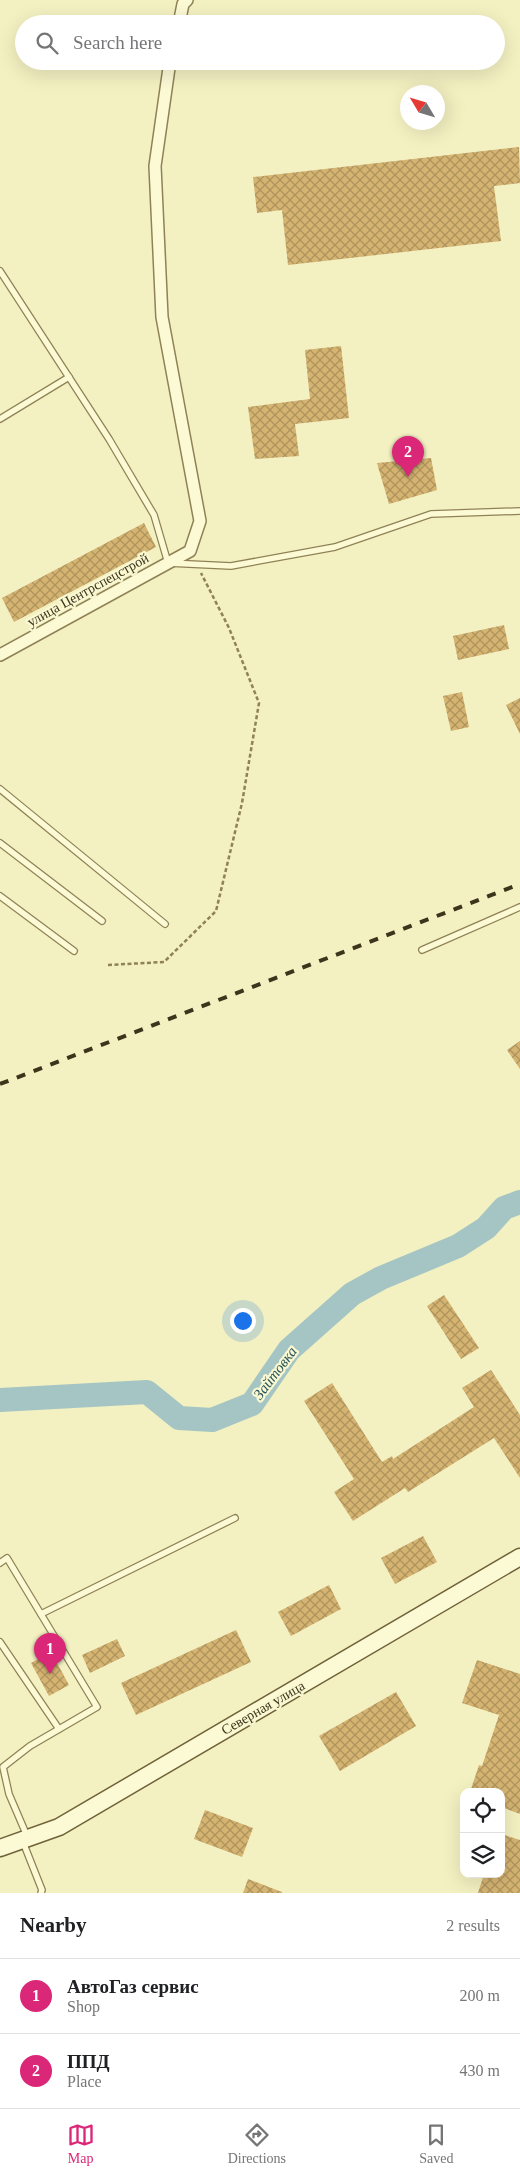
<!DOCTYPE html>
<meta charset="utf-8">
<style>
:root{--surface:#fff;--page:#f2f2f2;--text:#202124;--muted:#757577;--line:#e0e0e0;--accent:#db2777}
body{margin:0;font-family:"Times New Roman",serif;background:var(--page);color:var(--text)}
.controls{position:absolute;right:15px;bottom:15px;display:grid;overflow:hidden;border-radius:10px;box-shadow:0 5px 20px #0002}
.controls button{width:45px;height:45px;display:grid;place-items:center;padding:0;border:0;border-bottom:1px solid var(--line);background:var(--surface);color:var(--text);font:25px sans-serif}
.compass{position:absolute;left:400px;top:85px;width:45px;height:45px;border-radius:50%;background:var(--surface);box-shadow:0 5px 20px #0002;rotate:308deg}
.you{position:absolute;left:242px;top:1320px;width:18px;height:18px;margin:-12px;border:4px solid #fff;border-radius:50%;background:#1a73e8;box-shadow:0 0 0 8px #1a73e833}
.badge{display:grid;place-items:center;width:32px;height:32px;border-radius:50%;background:var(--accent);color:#fff;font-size:16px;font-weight:700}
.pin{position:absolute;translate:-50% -41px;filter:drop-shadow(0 1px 2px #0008)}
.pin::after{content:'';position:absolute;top:26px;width:18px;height:15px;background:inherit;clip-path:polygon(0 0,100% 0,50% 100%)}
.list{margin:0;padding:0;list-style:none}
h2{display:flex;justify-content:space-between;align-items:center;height:65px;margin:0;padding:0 20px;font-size:21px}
h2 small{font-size:16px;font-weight:400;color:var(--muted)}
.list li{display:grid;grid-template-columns:32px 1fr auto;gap:15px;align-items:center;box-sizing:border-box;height:75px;padding:0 20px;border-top:1px solid var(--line)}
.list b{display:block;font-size:19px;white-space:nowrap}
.list p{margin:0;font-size:16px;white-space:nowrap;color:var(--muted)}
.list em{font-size:16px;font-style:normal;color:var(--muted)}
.icon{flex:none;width:28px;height:28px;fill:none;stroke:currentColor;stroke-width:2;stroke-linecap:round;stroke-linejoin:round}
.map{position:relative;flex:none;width:520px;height:1893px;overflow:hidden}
.search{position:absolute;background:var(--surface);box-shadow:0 5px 20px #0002;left:15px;right:15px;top:15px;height:55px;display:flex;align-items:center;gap:12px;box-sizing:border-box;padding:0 18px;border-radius:28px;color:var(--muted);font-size:19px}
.sheet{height:215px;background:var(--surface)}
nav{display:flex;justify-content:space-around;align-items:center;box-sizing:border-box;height:70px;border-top:1px solid var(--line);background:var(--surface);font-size:14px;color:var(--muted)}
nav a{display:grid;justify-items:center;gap:2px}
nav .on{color:var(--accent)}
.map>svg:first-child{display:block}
</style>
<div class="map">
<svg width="520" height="1893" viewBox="0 0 520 1893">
<defs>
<pattern id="building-cross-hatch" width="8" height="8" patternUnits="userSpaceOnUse" patternTransform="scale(1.25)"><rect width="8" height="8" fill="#d5b472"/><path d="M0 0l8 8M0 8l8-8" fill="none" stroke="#ae935d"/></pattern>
</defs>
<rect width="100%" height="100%" fill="#f3f0c1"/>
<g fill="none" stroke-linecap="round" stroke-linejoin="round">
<polyline stroke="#a4c5c3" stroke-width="24" points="0,1400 147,1392 179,1418 212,1420 252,1404 289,1350 352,1294 381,1278 458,1246 486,1228 504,1208 520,1202"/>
</g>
<g fill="url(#building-cross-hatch)">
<polygon points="519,147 520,183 494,186 501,241 288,265 282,210 257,213 253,177"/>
<polygon points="341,346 349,418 295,424 299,456 255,459 248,407 310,399 305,350"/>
<polygon points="431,458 437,490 389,504 377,463"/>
<polygon points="144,523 156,547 14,622 2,598"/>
<polygon points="504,625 509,649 458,660 453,636"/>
<polygon points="462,692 469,727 451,731 443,696"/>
<polygon points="520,698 520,734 506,705"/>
<polygon points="520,1041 520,1069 507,1050"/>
<polygon points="444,1295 479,1348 461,1359 427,1306"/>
<polygon points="491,1370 520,1415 520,1478 494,1438 408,1492 405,1488 353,1521 334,1492 354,1479 304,1401 332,1383 382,1462 392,1456 393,1459 474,1407 462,1388"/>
<polygon points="423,1536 437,1562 395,1584 381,1558"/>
<polygon points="329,1585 341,1609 291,1636 278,1612"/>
<polygon points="236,1630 251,1662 136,1715 121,1683"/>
<polygon points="117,1639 125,1656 90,1673 82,1655"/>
<polygon points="51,1652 69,1685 49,1696 31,1663"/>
<polygon points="477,1660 520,1674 520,1814 501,1807 501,1792 470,1792 479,1765 482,1766 499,1715 462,1703"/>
<polygon points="396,1692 416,1726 340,1771 319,1736"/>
<polygon points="205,1810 253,1828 242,1857 194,1839"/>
<polygon points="501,1834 520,1840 520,1893 478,1893 484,1874 501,1874"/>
<polygon points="248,1879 282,1892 282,1893 243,1893"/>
</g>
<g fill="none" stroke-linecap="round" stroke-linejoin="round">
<g stroke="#8f8256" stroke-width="8">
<g id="service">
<polyline points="0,271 109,439 154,515 168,563 231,566 335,547 431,514 520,511"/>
<polyline points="0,419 69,377"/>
<polyline points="0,789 165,924"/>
<polyline points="0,843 102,921"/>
<polyline points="0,896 74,951"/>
<polyline points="422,950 520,907"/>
<polyline points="0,1563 7,1558 97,1707 30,1746 3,1767 9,1794 27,1836"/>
<polyline points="41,1614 235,1518"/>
<polyline points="0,1642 59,1729"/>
<polyline points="23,1842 42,1890 41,1893"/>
</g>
</g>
<g stroke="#8f8256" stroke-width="14">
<g id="minor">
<polyline points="179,24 183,4 187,0"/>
<polyline points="0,655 190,551 200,521 162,317 155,166 170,61"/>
</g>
</g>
<g stroke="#706239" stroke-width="19">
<polyline id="secondary" points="0,1848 59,1827 520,1557"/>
</g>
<polyline stroke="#8f8256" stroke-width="2.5" stroke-dasharray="4 2.5" stroke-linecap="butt" points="108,965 164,962 216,911 242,803 259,703 229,628 201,573"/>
<use href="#service" stroke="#fcfad5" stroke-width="5.5"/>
<use href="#minor" stroke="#fcfad5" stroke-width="11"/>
<use href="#secondary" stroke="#fcfad5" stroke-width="16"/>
<polyline stroke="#3d341c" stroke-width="4" stroke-dasharray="9 9" stroke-linecap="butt" points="0,1084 520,884"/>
</g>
<g text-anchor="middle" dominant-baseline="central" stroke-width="4.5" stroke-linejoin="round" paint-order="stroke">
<g font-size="14" fill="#3d341c" stroke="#f9f8d1">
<text transform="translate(88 590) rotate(-29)">улица Центрспецстрой</text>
<text transform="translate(263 1708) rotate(-30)">Северная улица</text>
</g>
<g font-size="15" font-style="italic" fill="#2a555e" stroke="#f9f8d1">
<text transform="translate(275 1373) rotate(-53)">Зайтовка</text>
</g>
</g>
</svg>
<div class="controls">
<button><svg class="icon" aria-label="locate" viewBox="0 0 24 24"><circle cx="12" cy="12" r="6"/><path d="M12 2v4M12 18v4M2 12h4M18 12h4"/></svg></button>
<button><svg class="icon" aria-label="layers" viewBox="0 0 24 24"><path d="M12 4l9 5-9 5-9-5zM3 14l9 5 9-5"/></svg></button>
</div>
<svg class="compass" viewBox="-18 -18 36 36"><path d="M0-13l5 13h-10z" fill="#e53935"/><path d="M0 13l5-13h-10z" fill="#757577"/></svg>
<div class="you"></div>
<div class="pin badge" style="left:50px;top:1674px">1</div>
<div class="pin badge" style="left:408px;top:477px">2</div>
<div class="search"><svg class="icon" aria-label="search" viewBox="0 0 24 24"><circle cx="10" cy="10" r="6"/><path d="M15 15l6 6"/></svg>Search here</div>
</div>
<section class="sheet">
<h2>Nearby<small>2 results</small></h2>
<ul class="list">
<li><span class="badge">1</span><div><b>АвтоГаз сервис</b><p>Shop</p></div><em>200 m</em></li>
<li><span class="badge">2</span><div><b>ППД</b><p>Place</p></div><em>430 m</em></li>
</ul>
</section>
<nav>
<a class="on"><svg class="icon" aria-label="map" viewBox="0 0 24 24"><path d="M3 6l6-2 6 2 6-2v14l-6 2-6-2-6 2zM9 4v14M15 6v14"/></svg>Map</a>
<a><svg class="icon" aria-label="directions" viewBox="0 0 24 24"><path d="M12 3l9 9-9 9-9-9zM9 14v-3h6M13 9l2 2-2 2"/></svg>Directions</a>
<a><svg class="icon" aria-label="saved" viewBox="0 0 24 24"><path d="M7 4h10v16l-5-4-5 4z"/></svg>Saved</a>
</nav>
